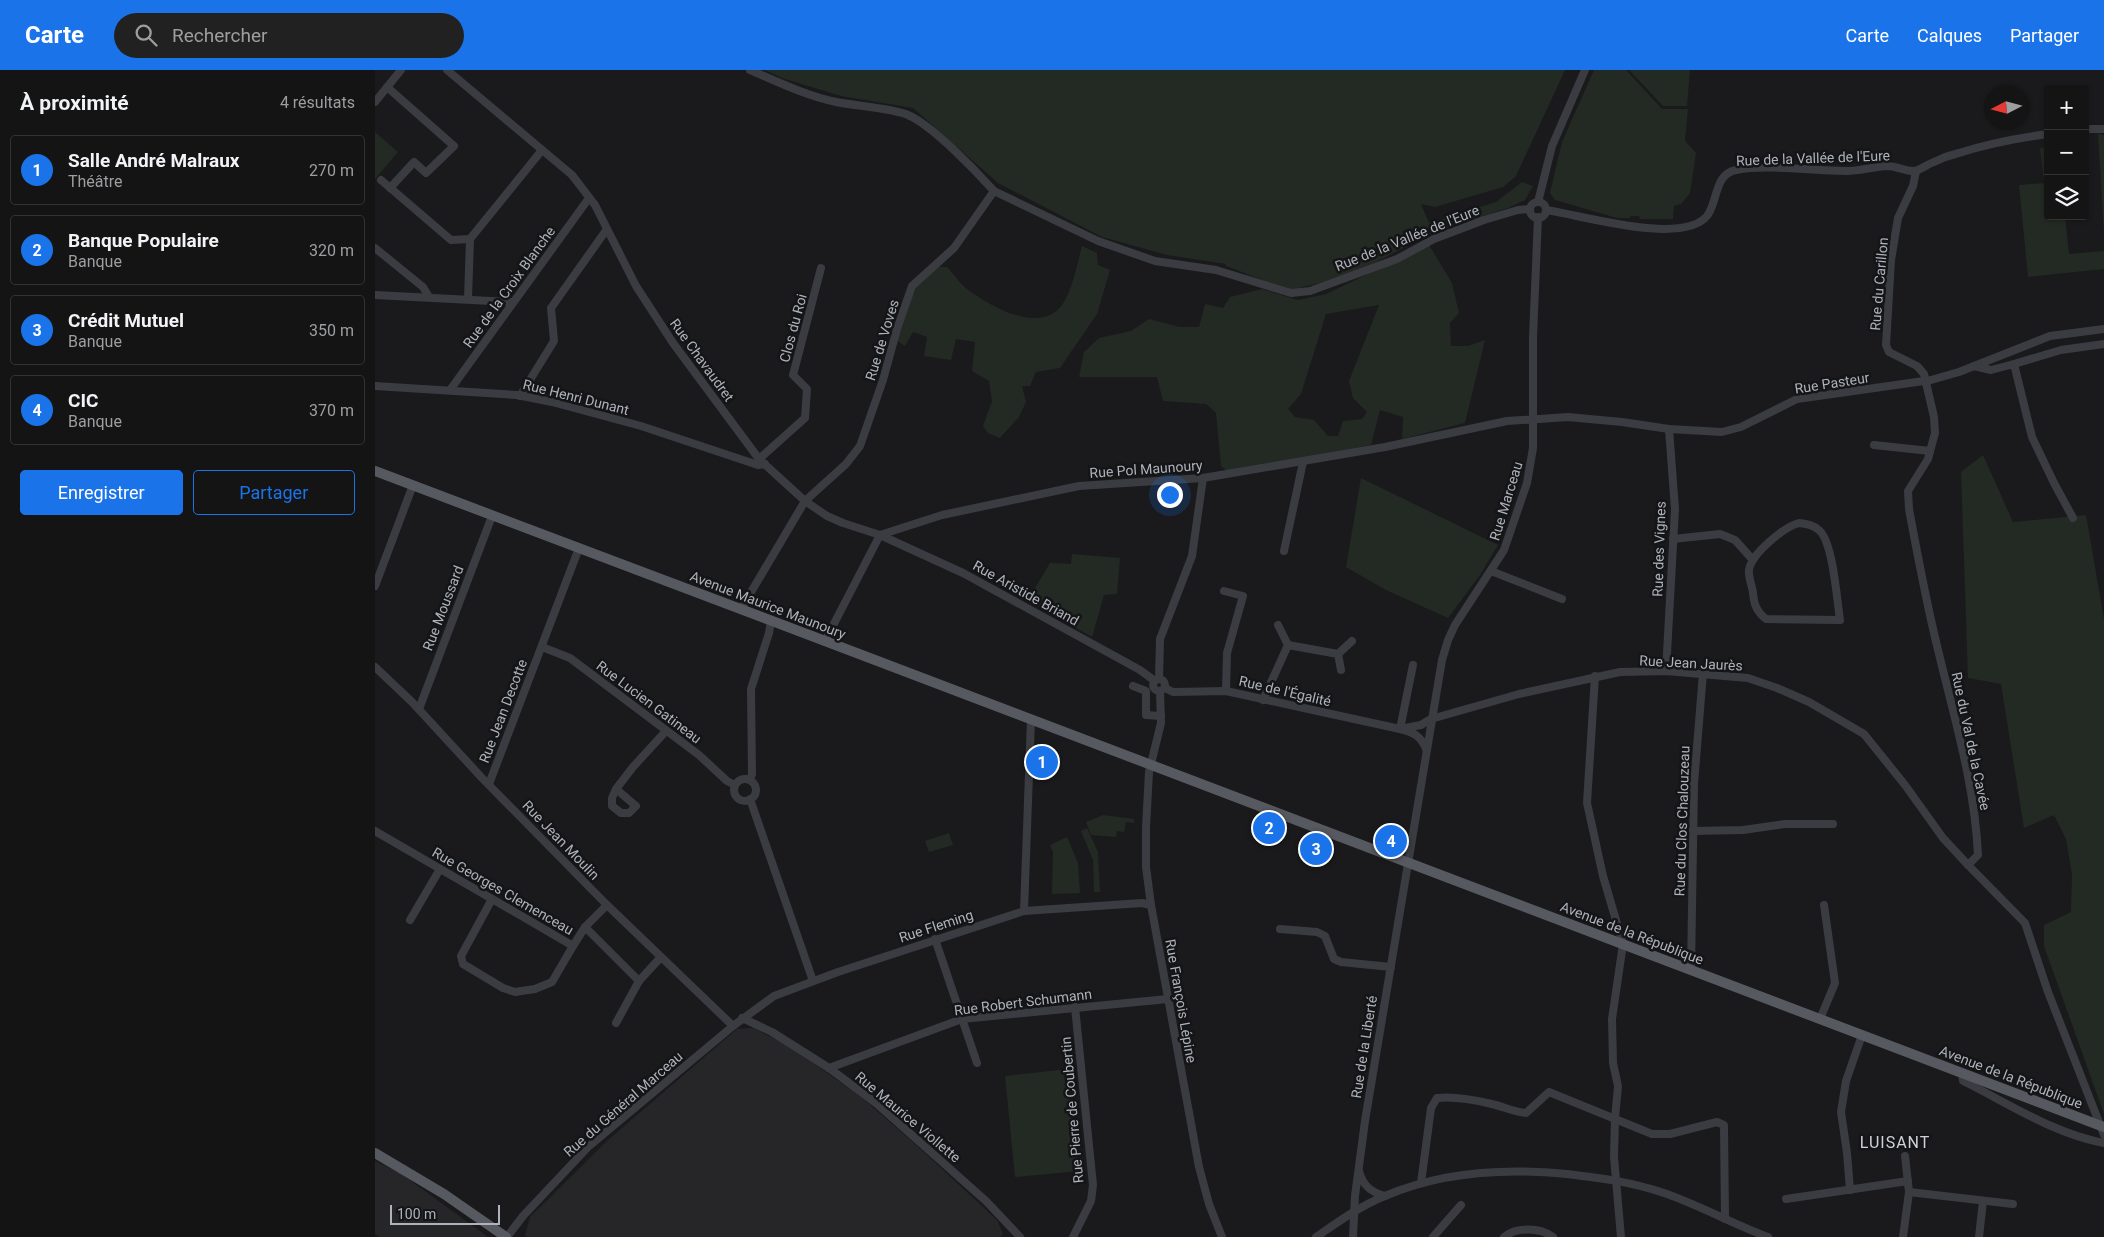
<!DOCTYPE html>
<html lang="fr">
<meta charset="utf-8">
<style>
:root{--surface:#141415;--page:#212122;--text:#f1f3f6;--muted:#9d9ea0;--line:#333334;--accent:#1a73e8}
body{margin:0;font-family:Roboto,sans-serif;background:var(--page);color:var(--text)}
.controls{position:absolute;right:15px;top:15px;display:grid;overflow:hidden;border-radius:5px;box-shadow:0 1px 4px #0004}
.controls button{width:45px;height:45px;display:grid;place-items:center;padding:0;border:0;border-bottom:1px solid var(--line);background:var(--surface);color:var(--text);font:25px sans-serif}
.compass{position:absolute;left:1609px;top:15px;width:45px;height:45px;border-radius:50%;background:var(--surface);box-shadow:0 1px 4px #0004;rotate:264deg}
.scale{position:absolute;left:15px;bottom:12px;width:110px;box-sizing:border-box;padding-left:5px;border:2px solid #adb2bb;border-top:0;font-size:14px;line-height:18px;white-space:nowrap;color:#adb2bb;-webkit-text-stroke:4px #151517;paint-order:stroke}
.you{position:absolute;left:794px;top:424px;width:18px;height:18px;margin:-12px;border:4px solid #fff;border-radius:50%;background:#1a73e8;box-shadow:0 0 0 8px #1a73e833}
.badge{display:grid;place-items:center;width:32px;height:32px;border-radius:50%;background:var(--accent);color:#fff;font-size:16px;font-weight:700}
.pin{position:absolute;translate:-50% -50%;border:2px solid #fff;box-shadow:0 1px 5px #0006}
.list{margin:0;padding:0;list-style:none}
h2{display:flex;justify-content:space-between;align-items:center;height:65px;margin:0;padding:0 20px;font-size:21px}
h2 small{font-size:16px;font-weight:400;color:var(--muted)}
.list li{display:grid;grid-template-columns:32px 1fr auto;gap:15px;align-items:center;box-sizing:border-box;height:70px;margin:0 10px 10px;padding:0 10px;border:1px solid var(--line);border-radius:5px}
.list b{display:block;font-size:19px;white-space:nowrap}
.list p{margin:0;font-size:16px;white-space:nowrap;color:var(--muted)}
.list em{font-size:16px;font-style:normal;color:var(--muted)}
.actions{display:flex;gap:10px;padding:15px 20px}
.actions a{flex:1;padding:11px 0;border:1px solid var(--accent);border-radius:5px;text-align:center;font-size:18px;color:var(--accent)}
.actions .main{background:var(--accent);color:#fff}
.icon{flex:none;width:28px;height:28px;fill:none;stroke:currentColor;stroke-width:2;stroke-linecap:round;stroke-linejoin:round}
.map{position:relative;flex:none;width:1729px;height:1167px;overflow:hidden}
header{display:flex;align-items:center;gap:30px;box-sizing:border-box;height:70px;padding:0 25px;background:var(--accent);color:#fff}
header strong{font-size:24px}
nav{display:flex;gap:28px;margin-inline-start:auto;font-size:18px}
.search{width:350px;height:45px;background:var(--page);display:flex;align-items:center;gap:12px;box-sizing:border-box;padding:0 18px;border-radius:28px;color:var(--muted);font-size:19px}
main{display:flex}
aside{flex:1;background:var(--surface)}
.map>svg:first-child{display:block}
</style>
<header>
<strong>Carte</strong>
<div class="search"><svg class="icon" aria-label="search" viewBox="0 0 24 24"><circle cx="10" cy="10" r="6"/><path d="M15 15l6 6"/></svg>Rechercher</div>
<nav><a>Carte</a><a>Calques</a><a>Partager</a></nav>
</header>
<main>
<aside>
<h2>À proximité<small>4 résultats</small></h2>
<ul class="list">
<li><span class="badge">1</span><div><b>Salle André Malraux</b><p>Théâtre</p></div><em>270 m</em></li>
<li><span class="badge">2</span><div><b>Banque Populaire</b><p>Banque</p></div><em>320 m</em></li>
<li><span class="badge">3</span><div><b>Crédit Mutuel</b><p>Banque</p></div><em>350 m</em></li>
<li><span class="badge">4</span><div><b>CIC</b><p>Banque</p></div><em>370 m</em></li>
</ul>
<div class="actions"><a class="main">Enregistrer</a><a>Partager</a></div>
</aside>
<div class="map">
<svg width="1729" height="1167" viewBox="0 0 1729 1167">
<rect width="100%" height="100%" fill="#1a1a1c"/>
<g fill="#262629">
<polygon points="378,958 416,977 486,1027 540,1074 622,1150 628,1164 625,1167 152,1167 150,1165 155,1147 233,1070 362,959"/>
<polygon points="0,1091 25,1103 113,1167 5,1167 0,1164"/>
</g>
<g fill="#222a23" fill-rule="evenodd">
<polygon points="390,0 1190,0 1141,106 1128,117 1060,137 1046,134 1054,153 1121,132 1147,112 1158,116 1150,130 1133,138 1054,164 998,194 945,213 914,220 851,196 851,194 792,185 727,167 623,113 538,38 466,26 407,8"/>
<polygon points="1219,0 1251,0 1287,39 1313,39 1310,71 1321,83 1315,123 1306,134 1299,136 1298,149 1265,149 1264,146 1255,146 1255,148 1242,148 1180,130 1175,123 1187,72"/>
<polygon points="1254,0 1315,0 1312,36 1288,36"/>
<polygon points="0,62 23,82 0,109"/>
<polygon points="1723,64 1729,65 1729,163"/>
<polygon points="1673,77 1673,146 1690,146 1694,184 1729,181 1729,199 1653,207 1644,115 1669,113 1665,78"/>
<path d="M1054 175 1077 213 1084 243 1075 253 1076 276H1093L1110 270 1090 353 1027 369 1028 347 1005 340 996 375 853 402 846 396 841 343 831 334 788 331 782 307H704L709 282 724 268 756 261 774 249 805 257H824L830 234 848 238 855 227 887 219 923 230 951 224ZM1004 235 974 311 978 328 992 342 987 349 968 351 963 366H953L939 350 920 347 913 339 926 324 951 244Z"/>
<path d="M707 176 722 183 723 195 735 200 722 244 685 298 661 302 655 316H647L651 332 644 347 625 368 613 363 608 356 617 331 614 311 597 301 600 272 581 269 576 290 549 286 552 267 538 262 530 276 521 270 536 227 542 216 562 197H572C579 204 585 214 593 220 615 236 665 265 687 235 698 219 702 194 707 176Z"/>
<polygon points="1608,385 1638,452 1711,445 1729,549 1729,1044 1669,876 1669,855 1696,842 1697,804 1691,769 1679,745 1649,758 1626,614 1593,608 1586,402"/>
<polygon points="986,408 1123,475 1105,505 1073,548 1011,520 971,497"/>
<polygon points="697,484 745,488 742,524 729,525 717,567 653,530 675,493 696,494"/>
<polygon points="728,745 759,749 759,753 751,752 749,762 742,761 741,767 716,765 711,752"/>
<polygon points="712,758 723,782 725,822 719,822 718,790 706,761"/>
<polygon points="574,763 578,775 554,782 550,771"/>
<polygon points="692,767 703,793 705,823 677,824 678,782 675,775"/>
<polygon points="693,999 704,1101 640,1107 630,1006"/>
</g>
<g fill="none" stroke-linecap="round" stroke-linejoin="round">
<g stroke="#3b3c41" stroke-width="8">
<polyline points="72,0 197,105 220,135 261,216 298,273 384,389 430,431 452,446 468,453 505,465 588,503 765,600 780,611"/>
<path d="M375 0C403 12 432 26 461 32 481 36 517 38 533 45 557 55 601 101 619 121L723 171 780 191 841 200 916 223 935 221 1022 189 1059 169 1109 150 1143 140 1155 139"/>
<polyline points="12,17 79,76 51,103 39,92 15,118"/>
<polyline points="0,32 26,0"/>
<polyline points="1710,59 1729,59"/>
<path d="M1541 101 1538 116 1523 148 1516 190 1511 275 1514 282 1542 296 1549 304 1559 347 1560 363 1553 389 1533 421 1534 439C1543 488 1552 536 1564 584 1580 650 1600 717 1603 785L1593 795 1650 853 1673 922 1729 1065"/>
<polyline points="6,110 76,170 95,169"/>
<polyline points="1163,132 1177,76 1210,0"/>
<circle cx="1163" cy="140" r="8"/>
<path d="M1171 140C1206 145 1307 176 1332 146 1343 132 1339 104 1361 100 1393 94 1437 101 1471 101 1485 101 1498 97 1512 96 1521 96 1530 101 1538 101 1545 101 1552 94 1559 92 1567 88 1575 85 1584 83 1612 74 1643 68 1673 64"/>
<polyline points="0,178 48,217 54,227"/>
<polyline points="0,225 137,232"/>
<polyline points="93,229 95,169 167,80"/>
<polyline points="1639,294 1686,280 1729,274"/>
<polyline points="1599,296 1616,300 1639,294 1657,367 1679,413 1698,448"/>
<polyline points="0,316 142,325 177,332 266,356 383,395 390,394"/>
<polyline points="75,320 214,128"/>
<polyline points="145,326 179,271 176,238 232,159"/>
<polyline points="1499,375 1555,381"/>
<polyline points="384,389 430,348 432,319 418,305 446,198"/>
<path d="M1424 453C1432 454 1439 455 1445 461 1458 474 1462 530 1465 550L1391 549C1381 541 1379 534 1378 523 1377 516 1373 506 1374 500 1376 484 1409 457 1424 453Z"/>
<polyline points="1298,469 1345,464 1360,470 1378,490"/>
<polyline points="909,481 928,392"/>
<polyline points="1116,501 1187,529"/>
<polyline points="0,516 38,415"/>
<polyline points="849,521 868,526 852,583 851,621"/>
<polyline points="366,539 430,431 471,394 485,376 508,310 522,259 537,216 579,178 619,121"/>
<polyline points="903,555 913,575"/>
<polyline points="450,571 505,465 567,445 704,416 828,408 1010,377 1132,351 1193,347 1247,352 1294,359 1347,362 1366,357 1422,329 1556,310 1584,302 1675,266 1729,259"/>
<polyline points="167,577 195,588 324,685 352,711 360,715"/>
<polyline points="963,584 977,571"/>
<path d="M1038 595 1025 659C1038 662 1046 666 1051 679"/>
<polyline points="0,597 37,632 107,708 232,835 358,956"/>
<polyline points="1291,601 1300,439 1294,359"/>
<polyline points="1220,606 1212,733 1228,806 1248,874 1237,949 1238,993 1243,1016 1240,1048 1239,1087 1246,1167"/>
<polyline points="784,609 785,569 817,486 828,408"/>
<circle cx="784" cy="615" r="6"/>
<polyline points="758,616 771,621 771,645 786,646"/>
<polyline points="790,618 798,622 851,621 1025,659 1046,655 1056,649 1144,624 1245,602 1291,601 1373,608 1402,618 1434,632 1489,664 1530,715 1568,768 1593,795"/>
<polyline points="785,621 786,653 774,702 771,757 771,797 776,835 824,1097 834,1134 847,1167"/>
<polyline points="888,630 913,575 963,584 966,600"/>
<polyline points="44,639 117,446"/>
<circle cx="370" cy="720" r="11"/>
<polyline points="375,710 377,704 376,619 394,563 396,551"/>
<polyline points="114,714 204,478"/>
<polyline points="241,719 237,728 237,736 246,743 254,743 261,736 241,719 258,697 291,661"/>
<polyline points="375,729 438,911"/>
<polyline points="0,761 198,876 210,857 232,835"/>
<polyline points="1318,761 1368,760 1410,754 1458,754"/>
<polyline points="117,829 86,886 88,894 128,918 140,922 160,919 177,912 198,876"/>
<polyline points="649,841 656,649"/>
<polyline points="35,850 65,799"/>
<polyline points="210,857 264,911"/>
<polyline points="905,859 942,862 950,866 959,889 966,892 1016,897"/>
<polyline points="560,869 602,993"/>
<polyline points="1316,900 1319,714 1328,603"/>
<polyline points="367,948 397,962 454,998 502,1034 611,1131 645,1167"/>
<polyline points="1445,949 1460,913 1449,835"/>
<polyline points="241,953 264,911 286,887"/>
<polyline points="454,998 587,949 793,929"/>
<path d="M1587 1003 1588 1011C1633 1033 1679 1064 1729 1073"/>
<path d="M984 1101C988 1116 996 1122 1010 1126"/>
<path d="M1046 1113 1056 1038 1062 1028C1079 1026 1100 1030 1117 1034 1129 1037 1139 1042 1151 1043L1174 1022 1277 1064H1295L1342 1052 1349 1055 1350 1149"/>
<polyline points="1475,1120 1472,1083 1466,1042 1471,1011 1487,965"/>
<polyline points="1534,1122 1638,1134"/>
<polyline points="1411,1129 1533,1111"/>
<polyline points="132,1167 148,1146 213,1077 358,956 399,926 463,902 649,841 767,833 776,835"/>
<polyline points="698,1167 716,1131 718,1115 700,937"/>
<path d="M941 1167C963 1152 985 1136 1010 1126 1068 1101 1130 1098 1192 1104 1225 1108 1257 1112 1289 1123 1324 1135 1358 1154 1393 1167"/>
<polyline points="978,1167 980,1126 990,1051 1067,590 1073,570 1080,555 1129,480 1152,413 1158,378 1158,267 1163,147"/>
<polyline points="1058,1167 1086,1135"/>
<path d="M1129 1167C1141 1157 1165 1157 1178 1167"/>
<polyline points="1528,1167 1534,1122 1530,1086"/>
<polyline points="1604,1167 1608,1131"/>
</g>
<g stroke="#575960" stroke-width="10">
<polyline points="0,401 450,571 1729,1057"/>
<polyline points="0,1083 69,1124 131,1167"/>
</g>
</g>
<g text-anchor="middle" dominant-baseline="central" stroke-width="5" stroke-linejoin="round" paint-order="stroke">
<g font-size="14" fill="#adb2bb" stroke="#151517">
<text transform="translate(1438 88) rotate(-2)">Rue de la Vallée de l'Eure</text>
<text transform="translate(1032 168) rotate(-22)">Rue de la Vallée de l'Eure</text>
<text transform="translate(1504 214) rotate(-85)">Rue du Carillon</text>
<text transform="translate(134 217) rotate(-54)">Rue de la Croix Blanche</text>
<text transform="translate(418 258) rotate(-75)">Clos du Roi</text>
<text transform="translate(507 270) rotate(-73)">Rue de Voves</text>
<text transform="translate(327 290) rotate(54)">Rue Chavaudret</text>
<text transform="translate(1457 313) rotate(-9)">Rue Pasteur</text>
<text transform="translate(201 327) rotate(14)">Rue Henri Dunant</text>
<text transform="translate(771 399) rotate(-4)">Rue Pol Maunoury</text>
<text transform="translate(1131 431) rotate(-73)">Rue Marceau</text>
<text transform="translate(1284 479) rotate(-88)">Rue des Vignes</text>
<text transform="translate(651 523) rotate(29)">Rue Aristide Briand</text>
<text transform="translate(393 535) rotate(21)">Avenue Maurice Maunoury</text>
<text transform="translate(68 538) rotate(-69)">Rue Moussard</text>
<text transform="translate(1316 593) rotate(3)">Rue Jean Jaurès</text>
<text transform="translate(910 621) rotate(13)">Rue de l'Égalité</text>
<text transform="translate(274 632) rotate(37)">Rue Lucien Gatineau</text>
<text transform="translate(128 641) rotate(-69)">Rue Jean Decotte</text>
<text transform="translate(1596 671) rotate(78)">Rue du Val de la Cavée</text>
<text transform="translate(1307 751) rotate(-88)">Rue du Clos Chalouzeau</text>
<text transform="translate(186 770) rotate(46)">Rue Jean Moulin</text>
<text transform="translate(128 821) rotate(30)">Rue Georges Clemenceau</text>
<text transform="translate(561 856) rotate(-18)">Rue Fleming</text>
<text transform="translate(1257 863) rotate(21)">Avenue de la République</text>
<text transform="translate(806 931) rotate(80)">Rue François Lépine</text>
<text transform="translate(648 932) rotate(-7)">Rue Robert Schumann</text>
<text transform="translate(989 977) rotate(-81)">Rue de la Liberté</text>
<text transform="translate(1636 1007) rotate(21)">Avenue de la République</text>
<text transform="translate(248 1034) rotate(-41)">Rue du Général Marceau</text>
<text transform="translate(697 1040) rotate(-95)">Rue Pierre de Coubertin</text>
<text transform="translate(533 1047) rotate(40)">Rue Maurice Viollette</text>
</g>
<g font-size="16" letter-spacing="1" fill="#ced1d7" stroke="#151517">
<text x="1520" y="1072">LUISANT</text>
</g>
</g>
</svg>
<div class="controls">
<button>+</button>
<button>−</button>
<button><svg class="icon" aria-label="layers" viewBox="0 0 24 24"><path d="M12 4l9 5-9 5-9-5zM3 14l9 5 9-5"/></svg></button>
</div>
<svg class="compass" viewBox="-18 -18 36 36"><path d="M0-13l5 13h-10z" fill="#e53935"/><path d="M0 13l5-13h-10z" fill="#9d9ea0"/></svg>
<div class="scale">100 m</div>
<div class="you"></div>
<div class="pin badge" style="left:667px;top:692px">1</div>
<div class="pin badge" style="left:894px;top:758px">2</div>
<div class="pin badge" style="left:941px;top:779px">3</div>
<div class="pin badge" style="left:1016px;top:771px">4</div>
</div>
</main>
